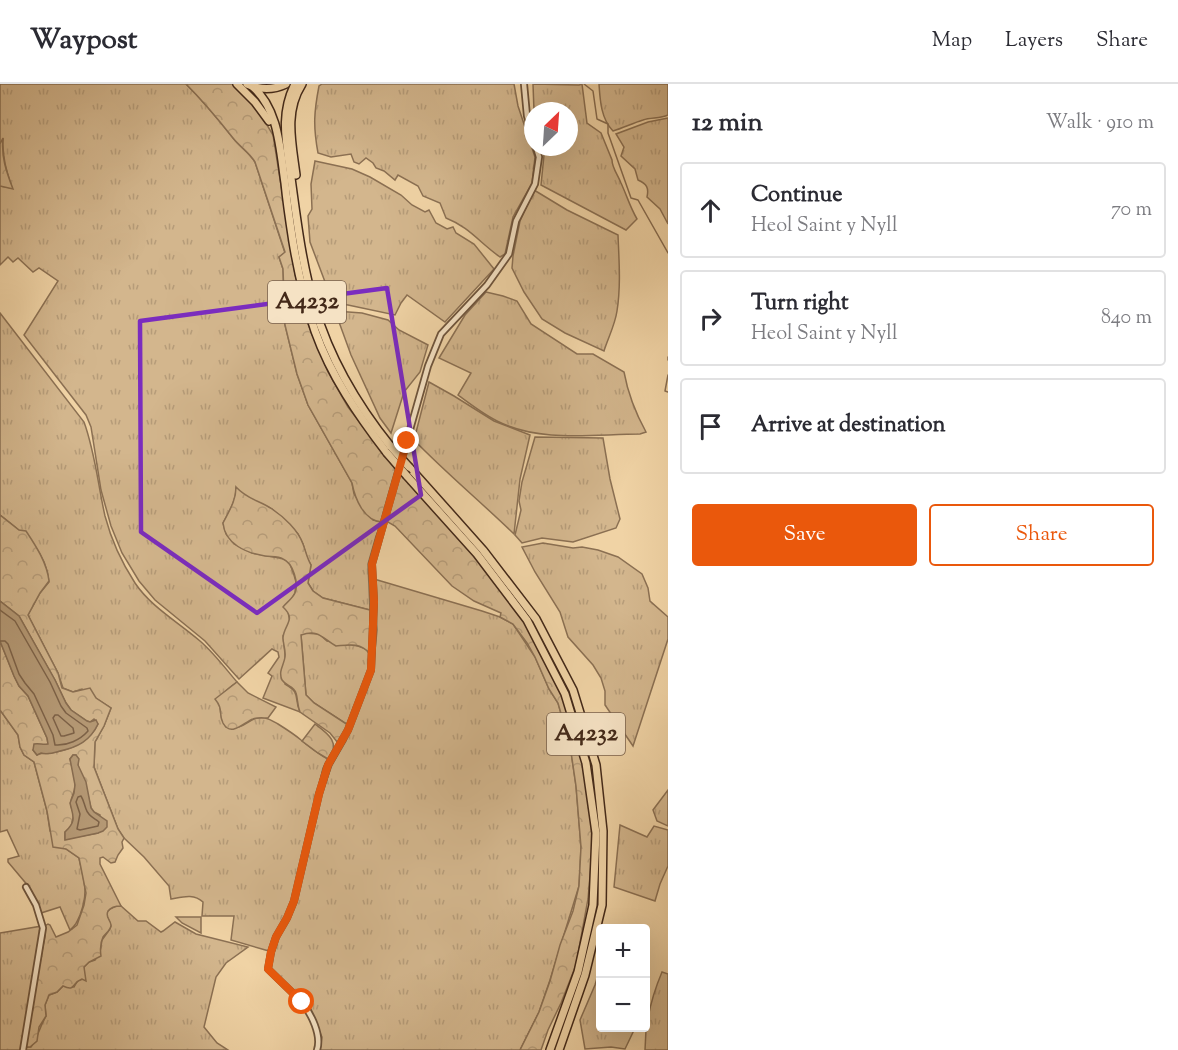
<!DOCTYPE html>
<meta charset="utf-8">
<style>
:root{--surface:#fff;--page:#f7f7f7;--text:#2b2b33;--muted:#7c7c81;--line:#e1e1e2;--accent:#ea580c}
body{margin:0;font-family:"Sorts Mill Goudy",serif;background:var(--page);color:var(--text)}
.controls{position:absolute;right:18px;bottom:18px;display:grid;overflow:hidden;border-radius:6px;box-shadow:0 6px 24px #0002}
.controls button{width:54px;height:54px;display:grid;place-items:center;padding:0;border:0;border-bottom:2px solid var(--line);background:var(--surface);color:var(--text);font:30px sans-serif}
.compass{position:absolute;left:524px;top:18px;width:54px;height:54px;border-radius:50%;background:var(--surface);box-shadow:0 6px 24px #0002;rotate:25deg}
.stop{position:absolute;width:18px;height:18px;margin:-14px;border:4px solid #ea580c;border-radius:50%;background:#fff}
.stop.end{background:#ea580c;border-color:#fff;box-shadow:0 2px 6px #0008}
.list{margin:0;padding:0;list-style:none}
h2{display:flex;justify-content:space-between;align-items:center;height:78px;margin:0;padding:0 24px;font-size:26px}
h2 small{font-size:20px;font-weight:400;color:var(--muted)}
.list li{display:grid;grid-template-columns:39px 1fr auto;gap:18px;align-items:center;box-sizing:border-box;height:96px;margin:0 12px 12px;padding:0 12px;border:2px solid var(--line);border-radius:6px}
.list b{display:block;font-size:22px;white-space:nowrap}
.list p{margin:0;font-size:20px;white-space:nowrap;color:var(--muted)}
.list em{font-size:20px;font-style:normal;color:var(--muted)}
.actions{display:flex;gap:12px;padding:18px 24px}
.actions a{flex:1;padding:14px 0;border:2px solid var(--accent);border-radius:6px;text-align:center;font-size:21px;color:var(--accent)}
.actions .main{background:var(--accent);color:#fff}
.icon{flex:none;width:33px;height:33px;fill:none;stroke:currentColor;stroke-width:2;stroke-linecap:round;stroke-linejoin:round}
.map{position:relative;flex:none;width:668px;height:966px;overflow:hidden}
header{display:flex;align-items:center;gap:36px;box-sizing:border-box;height:84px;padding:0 30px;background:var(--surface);border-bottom:2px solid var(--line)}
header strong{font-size:28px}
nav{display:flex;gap:33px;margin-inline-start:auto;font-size:21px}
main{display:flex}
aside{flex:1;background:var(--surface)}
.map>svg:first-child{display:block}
</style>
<header>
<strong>Waypost</strong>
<nav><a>Map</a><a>Layers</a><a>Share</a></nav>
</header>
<main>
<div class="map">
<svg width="668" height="966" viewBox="0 0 668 966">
<defs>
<pattern id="grass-tufts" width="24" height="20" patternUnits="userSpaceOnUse" patternTransform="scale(1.5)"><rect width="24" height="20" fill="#d3b68d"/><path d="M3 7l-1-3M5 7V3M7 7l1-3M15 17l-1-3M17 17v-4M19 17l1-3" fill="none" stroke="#b69c79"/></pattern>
<pattern id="forest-crowns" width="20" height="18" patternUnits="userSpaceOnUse" patternTransform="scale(1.5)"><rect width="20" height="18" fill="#d3b68d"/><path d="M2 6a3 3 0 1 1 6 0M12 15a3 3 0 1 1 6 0" fill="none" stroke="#b69c79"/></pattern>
</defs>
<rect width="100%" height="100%" fill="#f0d3a5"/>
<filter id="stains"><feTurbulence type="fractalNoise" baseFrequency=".00333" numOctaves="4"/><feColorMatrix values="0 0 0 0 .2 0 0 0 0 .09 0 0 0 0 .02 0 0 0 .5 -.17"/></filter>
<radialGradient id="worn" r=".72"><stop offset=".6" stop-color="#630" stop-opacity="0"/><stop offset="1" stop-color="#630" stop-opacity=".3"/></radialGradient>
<g fill="url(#grass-tufts)" stroke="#8b7053" stroke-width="1.5">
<path d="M0 0H186C203 17 218 35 233 54 240 63 249 68 255 78L285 169 279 173 283 185 285 241 297 290 308 321 352 399 354 410 373 436 382 438 376 452 368 480 370 526 323 514 313 507 308 499 311 481 307 474 303 460 298 450 286 437 272 425 244 412 236 404C236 417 229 428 223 439L226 450 234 460 252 469 285 475 290 480 294 491 296 498 295 509 292 514 288 528 290 538 283 552 285 570V600C302 610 293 612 300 628L263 614 272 592 268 589 279 573 278 568 272 565 239 595 238 594 205 557 155 516 139 497 122 469 111 442 101 406 91 343 86 331 24 251 58 197 39 184 33 188 18 174 13 178 8 173 0 181V102L12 104C7 88 2 73 3 56L0 60Z"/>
<path d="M322 0H514L518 22 535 73 532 99 513 133 505 170 500 173C480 159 469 143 446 134L440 119 423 112 418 102 398 91 395 96 384 87 376 84 373 79 366 74 359 80 354 78 351 70 331 73 318 69C313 42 314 28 319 2Z"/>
<path d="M533 0 579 1 582 0 587 39 601 49 612 76C612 84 618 91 621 99 627 112 630 123 637 135L626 146 541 101 544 71 541 63H569V27H534Z"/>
<path d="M599 0H668V31C660 35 651 33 643 36 633 39 623 44 613 47 601 35 600 16 599 0Z"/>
<path d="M668 34V140L660 125 647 113C649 104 647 100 638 96L635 85 621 72 624 63 616 50 648 38Z"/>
<polygon points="315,77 352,85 370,93 401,111 412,121 425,128 429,126 436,139 447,145 453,143 456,149 474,160 494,185 445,238 407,211 401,219 395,231 348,221 333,219 310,158 308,132 312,125 311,100"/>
<path d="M534 106 567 126 618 151C619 176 621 202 617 227 615 241 608 254 604 267L565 249 542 235 524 208 512 184 513 172 520 137Z"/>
<path d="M486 208 503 212 517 217 531 240 577 270H593L624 288C628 310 635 328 646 348L640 350C594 350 540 359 497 337 483 330 470 320 458 311L471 289 439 274 465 231Z"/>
<polygon points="335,227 362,229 388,236 399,246 428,261 420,288 404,308 391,349 380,334 351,271"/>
<path d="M0 229 84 338C95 368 98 401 105 432 111 455 122 479 135 499 151 523 178 538 200 557 214 569 225 584 237 598 227 605 219 611 220 623 221 632 221 635 226 643 246 648 248 631 265 634 270 635 274 638 278 640 286 645 294 650 301 656 310 663 318 670 328 675L323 684 320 697 305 765 288 829 269 867 231 856 234 832H202L203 818C194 809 182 813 171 815L169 802 144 773 124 754 118 745 94 683 95 658 104 642 111 624 82 605 73 608 63 604 58 589 28 531 40 509 49 498C46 465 24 450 0 431Z"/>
<path d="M429 298 454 312 494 337 530 351 520 395 514 450C481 418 446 389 414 356Z"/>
<polygon points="535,353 603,354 610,395 620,435 616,444 573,458 542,454 522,459 515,451 521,426 519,417 522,398"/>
<polygon points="543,459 573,464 582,463 598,466 618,473 642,490 648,504 650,517 668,533 668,555 633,662 605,621 605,607 601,594 593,581 568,553 560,528 535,488 522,463"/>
<polygon points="374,495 482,527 500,533 513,540 535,573 549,605 558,619 570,661 576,702 581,763 579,802 550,896 539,928 520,966 320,966 322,953 308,922 270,883 278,854 297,814 321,712 332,681 346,657 373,587 377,546"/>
<polygon points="303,549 319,550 327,557 358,562 366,565 369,569 369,585 348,641 314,619 306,611 301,551"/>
<path d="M0 626 18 651 20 663 24 671 34 678 47 727 50 747 66 765 79 774C84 798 89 807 80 831 77 838 76 841 70 846L60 823 41 829 29 803 8 778V775L19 772 7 746 0 748Z"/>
<polygon points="668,706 668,742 657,737 653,726"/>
<polygon points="620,741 647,753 654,742 668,746 668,782 660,800 655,817 614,803"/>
<path d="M116 822H121L138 837H146L161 848 163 847 175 838 196 850 248 863 226 879 216 893 204 943 217 959 228 966H26V963H31C38 953 40 942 46 932L45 921 49 911 57 908 63 902 74 903 78 896 84 895V883L89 878 95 876 100 868 102 856 110 845 111 842 107 832V828L110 825Z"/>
<polygon points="176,833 201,833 201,849 182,839"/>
<polygon points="42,842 21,966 0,966 0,849"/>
<polygon points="600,884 600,944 635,944 625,965 611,963 585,965 580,936 595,901"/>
<path d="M662 888 668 890V966H645C645 940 651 914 662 888Z"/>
</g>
<g fill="url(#forest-crowns)" stroke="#8b7053" stroke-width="1.5" fill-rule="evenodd">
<path d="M186 0H232L257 24 273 51 295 190 308 240 328 288 348 323 397 387 382 438C364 437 355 415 352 399L308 321 297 290 285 241 283 185 279 173 285 168 255 78C249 68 240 63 233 54 218 35 203 17 186 0Z"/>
<path d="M3 54C1 72 6 87 13 105L0 102V60Z"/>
<polygon points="399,389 454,446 512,513 565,613 585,679 591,726 592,769 588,815 576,881 561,919 548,946 541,966 520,966 539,928 550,897 560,861 573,827 579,802 581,763 576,702 570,661 558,619 549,605 535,573 527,559 513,540 500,533 501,529 474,517 452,502 395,442 386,437"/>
<path d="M236 403C248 416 259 416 272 425 284 433 298 446 303 460 306 468 307 474 311 481L308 499 313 507 323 514 370 526V552L369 569C360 558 348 561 336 562 322 554 319 545 301 551L306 611 314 619 348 641 344 650 338 659 330 649 300 628C297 621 298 615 296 609 294 602 286 602 282 596 278 587 284 581 285 573 286 566 283 560 283 554 284 540 297 536 283 523 286 519 293 514 295 509 299 499 293 479 283 475 278 472 271 473 265 472 246 469 225 460 223 439 229 427 236 417 236 403Z"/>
<path d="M0 431 19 446 26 447C36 462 47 479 49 497L40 509 28 531 58 589 62 604 73 608 90 604 96 614 111 624 104 642 95 658 94 683 118 745 124 754 122 758 123 764 118 771 115 778 111 779 103 773 100 774V780L121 822C116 822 111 823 108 827 105 833 110 835 111 841 111 846 106 849 103 853 100 859 100 865 101 872L89 878 84 883 86 897 82 895C71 899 76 908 63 902L57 908 49 911 45 921 46 932 39 943 37 957 30 963H26L29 935 45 852V842L48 840 50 841 56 853 68 848 77 841 84 821 86 809 79 774 66 765 53 763 47 727 34 678 24 671 20 663 18 651 0 626V557L14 592 19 602 28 612 47 654 48 660 33 666 37 671C43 668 49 670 56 668 73 665 91 656 98 640L94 635 90 638 87 637 71 626 66 619 55 596 19 532 0 517ZM73 671H76C79 676 77 680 79 685 85 698 88 710 91 724L94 728 100 731 98 749 65 755V748L71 743 74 730C66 715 75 713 75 701 75 692 72 683 70 675Z"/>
<path d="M237 598 248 609 276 623 268 634C263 634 258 633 253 635 244 638 231 654 223 639 218 629 224 626 215 615Z"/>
<path d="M315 640C327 649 342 659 328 675L318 669 302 657Z"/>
</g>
<g fill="#b59975" stroke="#876c50" stroke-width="1.5">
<path d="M0 517 19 532 55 596 66 619 71 626 87 637 90 638 96 636 98 640C90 657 78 663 60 667 53 669 48 671 41 669L37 671 33 666 34 660C39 659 43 661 48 660L47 654 28 612 19 602 14 592 0 557Z"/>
<path d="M73 671H76L79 675 78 681 86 698 91 724 94 728 107 737V743L103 747 98 749 65 756V748C77 737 73 732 70 719L74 709 75 701 70 675Z"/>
</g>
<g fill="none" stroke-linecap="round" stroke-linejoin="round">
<g stroke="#7c6147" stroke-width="1.5">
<path d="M0 526 15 537 50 598 61 622 66 629 87 644 88 647C80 656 67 662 55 661L53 651 34 610 25 599 19 590 8 560 5 557H0"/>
<polygon points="55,631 58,631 73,644 74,649 64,652 61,652 53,634"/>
<path d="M81 712C84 717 84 720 86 725 88 732 94 734 99 738L98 742 80 746 77 745 80 730 76 718 78 713Z"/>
</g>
<g stroke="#876c50" stroke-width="1.5">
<polyline points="584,0 593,7 597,35 608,40 608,49 631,114 638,116 668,169"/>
<polyline points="668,273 668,276"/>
<polyline points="668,291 665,307 668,308"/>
</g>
<g stroke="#6e543c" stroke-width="8">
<g id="minor">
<polyline points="524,0 527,32 533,53"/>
<polyline points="23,966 43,844 36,821 26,803"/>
<path d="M317 966C322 951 311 930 302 918L268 885 271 868 276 853 287 834 294 817 319 710 328 681 348 646 371 586 374 518 372 480 428 282 441 250 487 201 509 170 516 137 535 100 539 73 536 63"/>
</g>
</g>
<g stroke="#432919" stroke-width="10">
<g id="highway">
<polyline points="237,0 255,18 269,37"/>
<path d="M247 0C260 6 273 6 286 0"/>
<path d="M295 0C279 31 287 60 291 94 297 137 302 181 315 224 330 275 358 322 391 363"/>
<path d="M252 2C279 25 280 66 285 99 287 119 290 139 293 158 298 188 305 218 315 247 331 292 358 331 387 369"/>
<path d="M296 91C292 59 284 28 302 0"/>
<polyline points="409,383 483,466 536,535 573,606 596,681 603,747 602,821 585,891 559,966"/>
<polyline points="407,392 477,470 527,536 565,610 586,679 596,749 593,821 578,888 550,966"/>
</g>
</g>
<use href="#minor" stroke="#f5e2c4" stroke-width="4.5"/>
<use href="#highway" stroke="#f0d3a5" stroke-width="7"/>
<g stroke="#432919" stroke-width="10" stroke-linecap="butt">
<g id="highway-bridge">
<polyline points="391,363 409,383"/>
<polyline points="387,369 407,392"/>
</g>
</g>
<use href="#highway-bridge" stroke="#f0d3a5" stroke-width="7"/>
</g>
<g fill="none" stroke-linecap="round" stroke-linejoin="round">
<polyline stroke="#ea580c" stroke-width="8" points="302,918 268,885 271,868 276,853 287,834 294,817 319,710 328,681 348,646 371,586 374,518 372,480 407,357"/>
</g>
<path fill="none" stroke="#7b2cbf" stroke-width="4.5" stroke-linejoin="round" d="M387 204 421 411 257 529 141 448 140 237Z"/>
<g text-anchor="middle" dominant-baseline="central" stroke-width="5" stroke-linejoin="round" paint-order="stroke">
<g fill="#f5e2c4" stroke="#78604c" stroke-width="1.5">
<rect x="268" y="197" width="78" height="42" rx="4.5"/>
<rect x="547" y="629" width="78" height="42" rx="4.5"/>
</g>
<g font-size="24" font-weight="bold" fill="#432919">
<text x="307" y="218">A4232</text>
<text x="586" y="650">A4232</text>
</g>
</g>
<rect width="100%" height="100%" filter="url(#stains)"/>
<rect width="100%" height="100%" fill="url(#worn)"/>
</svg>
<div class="controls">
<button>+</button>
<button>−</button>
</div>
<svg class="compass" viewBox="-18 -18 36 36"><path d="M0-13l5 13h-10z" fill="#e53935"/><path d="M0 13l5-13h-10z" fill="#7c7c81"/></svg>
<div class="stop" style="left:302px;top:918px"></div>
<div class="stop end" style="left:407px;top:357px"></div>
</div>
<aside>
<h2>12 min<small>Walk · 910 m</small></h2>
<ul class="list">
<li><svg class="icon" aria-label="ahead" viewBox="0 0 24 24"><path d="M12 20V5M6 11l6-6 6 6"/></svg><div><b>Continue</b><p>Heol Saint y Nyll</p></div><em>70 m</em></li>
<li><svg class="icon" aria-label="right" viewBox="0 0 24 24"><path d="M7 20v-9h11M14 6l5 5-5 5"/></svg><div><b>Turn right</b><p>Heol Saint y Nyll</p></div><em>840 m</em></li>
<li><svg class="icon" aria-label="arrive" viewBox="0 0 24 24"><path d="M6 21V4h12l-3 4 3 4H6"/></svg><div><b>Arrive at destination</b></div></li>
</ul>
<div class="actions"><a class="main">Save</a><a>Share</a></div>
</aside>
</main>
